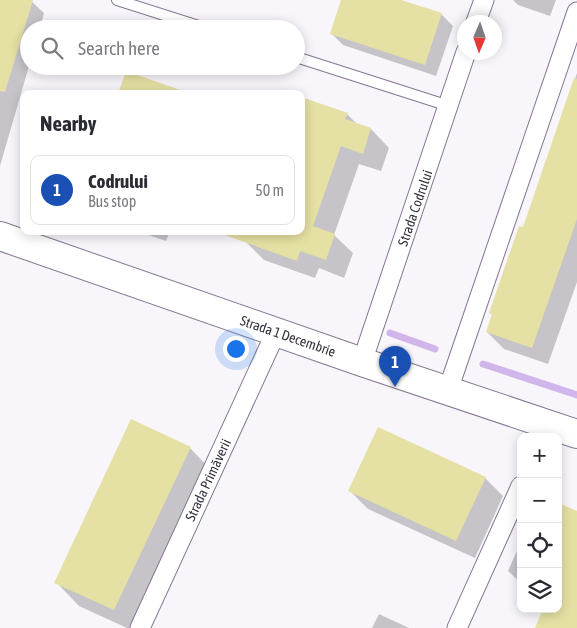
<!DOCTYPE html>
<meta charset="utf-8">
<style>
:root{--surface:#fff;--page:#f7f7f7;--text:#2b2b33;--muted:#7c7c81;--line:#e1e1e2;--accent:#db2777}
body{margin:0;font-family:"Asap Condensed",sans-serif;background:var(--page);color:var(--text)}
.controls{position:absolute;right:15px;bottom:15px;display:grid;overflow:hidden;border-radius:10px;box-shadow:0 2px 12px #0003}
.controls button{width:45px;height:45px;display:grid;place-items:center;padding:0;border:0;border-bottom:1px solid var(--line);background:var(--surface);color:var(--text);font:25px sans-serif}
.compass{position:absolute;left:457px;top:15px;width:45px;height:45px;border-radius:50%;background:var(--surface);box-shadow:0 2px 12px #0003;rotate:182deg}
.you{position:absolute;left:235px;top:348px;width:18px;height:18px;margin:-12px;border:4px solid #fff;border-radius:50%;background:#1a73e8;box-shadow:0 0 0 8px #1a73e833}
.badge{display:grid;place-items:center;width:32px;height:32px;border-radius:50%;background:var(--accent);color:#fff;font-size:16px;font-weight:700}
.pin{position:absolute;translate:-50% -41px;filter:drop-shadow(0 1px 2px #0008)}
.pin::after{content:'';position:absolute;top:26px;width:18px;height:15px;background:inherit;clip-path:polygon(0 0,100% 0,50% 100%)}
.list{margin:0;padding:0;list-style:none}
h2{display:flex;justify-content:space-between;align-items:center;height:65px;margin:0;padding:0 20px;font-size:21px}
h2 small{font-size:16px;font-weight:400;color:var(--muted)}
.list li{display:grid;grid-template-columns:32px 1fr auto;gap:15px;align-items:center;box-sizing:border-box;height:70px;margin:0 10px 10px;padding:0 10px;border:1px solid var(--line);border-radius:10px}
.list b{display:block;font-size:19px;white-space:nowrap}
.list p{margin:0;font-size:16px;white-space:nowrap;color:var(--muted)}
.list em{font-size:16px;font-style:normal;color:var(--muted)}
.icon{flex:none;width:28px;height:28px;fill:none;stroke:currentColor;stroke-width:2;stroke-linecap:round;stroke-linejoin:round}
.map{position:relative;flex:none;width:577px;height:628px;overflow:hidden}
.search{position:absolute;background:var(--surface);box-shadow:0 2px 12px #0003;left:20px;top:20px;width:285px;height:55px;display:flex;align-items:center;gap:12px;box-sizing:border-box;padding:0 18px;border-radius:28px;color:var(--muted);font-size:19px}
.panel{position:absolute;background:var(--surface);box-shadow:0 2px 12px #0003;left:20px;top:90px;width:285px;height:145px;border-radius:10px}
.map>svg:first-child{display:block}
</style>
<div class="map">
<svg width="577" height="628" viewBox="0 0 577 628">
<rect width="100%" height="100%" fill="#f8f5fb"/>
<g fill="#0003">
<polygon points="0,0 30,0 44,13 40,29 29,29 29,66 0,166"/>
<polygon points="342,0 397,0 441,14 453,26 436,76 343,45 331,33"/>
<polygon points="513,0 556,0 550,16 518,5"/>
<polygon points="577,73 577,282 548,364 504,349 487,332 493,316 490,312 524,229"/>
<polygon points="301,98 347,114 357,124 371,129 389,148 381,171 359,164 334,235 353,253 344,278 319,268 315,278 264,260 246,242 301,231"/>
<polygon points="137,231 170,231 166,241"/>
<polygon points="190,448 213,472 140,628 127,628 79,606 56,582"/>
<polygon points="485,478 503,496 475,558 368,509 349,490"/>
<polygon points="521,542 521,583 508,571"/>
<polygon points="379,614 409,628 372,628"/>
</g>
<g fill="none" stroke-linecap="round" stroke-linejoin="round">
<g stroke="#d1b6eb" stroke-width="7">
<polyline points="390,333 435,349"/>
<polyline points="483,364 577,395"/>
</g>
</g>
<g fill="#e5e0a3">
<polygon points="0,0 33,0 5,92 0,91"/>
<polygon points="341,0 401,0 442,13 425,65 330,34"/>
<polygon points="126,71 183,91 182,94 118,94"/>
<polygon points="574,78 577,79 577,219 532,348 486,332 492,314 489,313 519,226 523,227"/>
<polygon points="301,97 348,113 345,119 371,128 363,154 341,146 313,226 335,234 326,260 300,251 297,261 222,234 222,231 301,231"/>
<polygon points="131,419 191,447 114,610 54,583"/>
<polygon points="378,427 486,477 456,541 348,491"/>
<polygon points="558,503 577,511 577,628 535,628 543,609 558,609"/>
</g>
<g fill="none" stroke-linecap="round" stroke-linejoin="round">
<g stroke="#847791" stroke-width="12">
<g id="lane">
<polyline points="117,0 208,29"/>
<polyline points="296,57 449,106"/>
</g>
</g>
<g stroke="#847791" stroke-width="21">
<g id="street">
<polyline points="476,22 484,0"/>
<polyline points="362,362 466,52"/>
<polyline points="448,390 577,12"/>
<polyline points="140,628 276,332"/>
<polyline points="457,628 521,486"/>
</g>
</g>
<g stroke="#847791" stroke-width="30">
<polyline id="secondary" points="0,236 362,362 577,434"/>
</g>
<use href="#lane" stroke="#fff" stroke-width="10"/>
<use href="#street" stroke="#fff" stroke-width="19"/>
<use href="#secondary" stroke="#fff" stroke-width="28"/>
</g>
<g text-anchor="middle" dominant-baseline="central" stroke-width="4" stroke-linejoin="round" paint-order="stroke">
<g font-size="14" fill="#36303c" stroke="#fff">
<text transform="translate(415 208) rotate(-71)">Strada Codrului</text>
<text transform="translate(288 336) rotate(19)">Strada 1 Decembrie</text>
<text transform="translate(208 480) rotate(-65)">Strada Primăverii</text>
</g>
</g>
</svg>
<div class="controls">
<button>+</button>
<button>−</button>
<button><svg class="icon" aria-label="locate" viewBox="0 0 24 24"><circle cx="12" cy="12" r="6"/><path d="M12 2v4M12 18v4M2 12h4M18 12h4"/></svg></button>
<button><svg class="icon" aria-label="layers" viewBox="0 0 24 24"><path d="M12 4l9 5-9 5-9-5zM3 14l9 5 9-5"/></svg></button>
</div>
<svg class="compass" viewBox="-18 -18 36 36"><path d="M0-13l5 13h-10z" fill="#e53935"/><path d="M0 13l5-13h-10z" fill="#7c7c81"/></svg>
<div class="you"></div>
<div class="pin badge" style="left:395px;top:387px;background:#1a4fb4">1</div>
<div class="search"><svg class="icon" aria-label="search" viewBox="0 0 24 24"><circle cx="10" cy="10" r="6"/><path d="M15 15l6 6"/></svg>Search here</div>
<section class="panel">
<h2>Nearby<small></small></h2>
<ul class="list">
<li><span class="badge" style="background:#1a4fb4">1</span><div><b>Codrului</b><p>Bus stop</p></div><em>50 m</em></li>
</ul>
</section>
</div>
